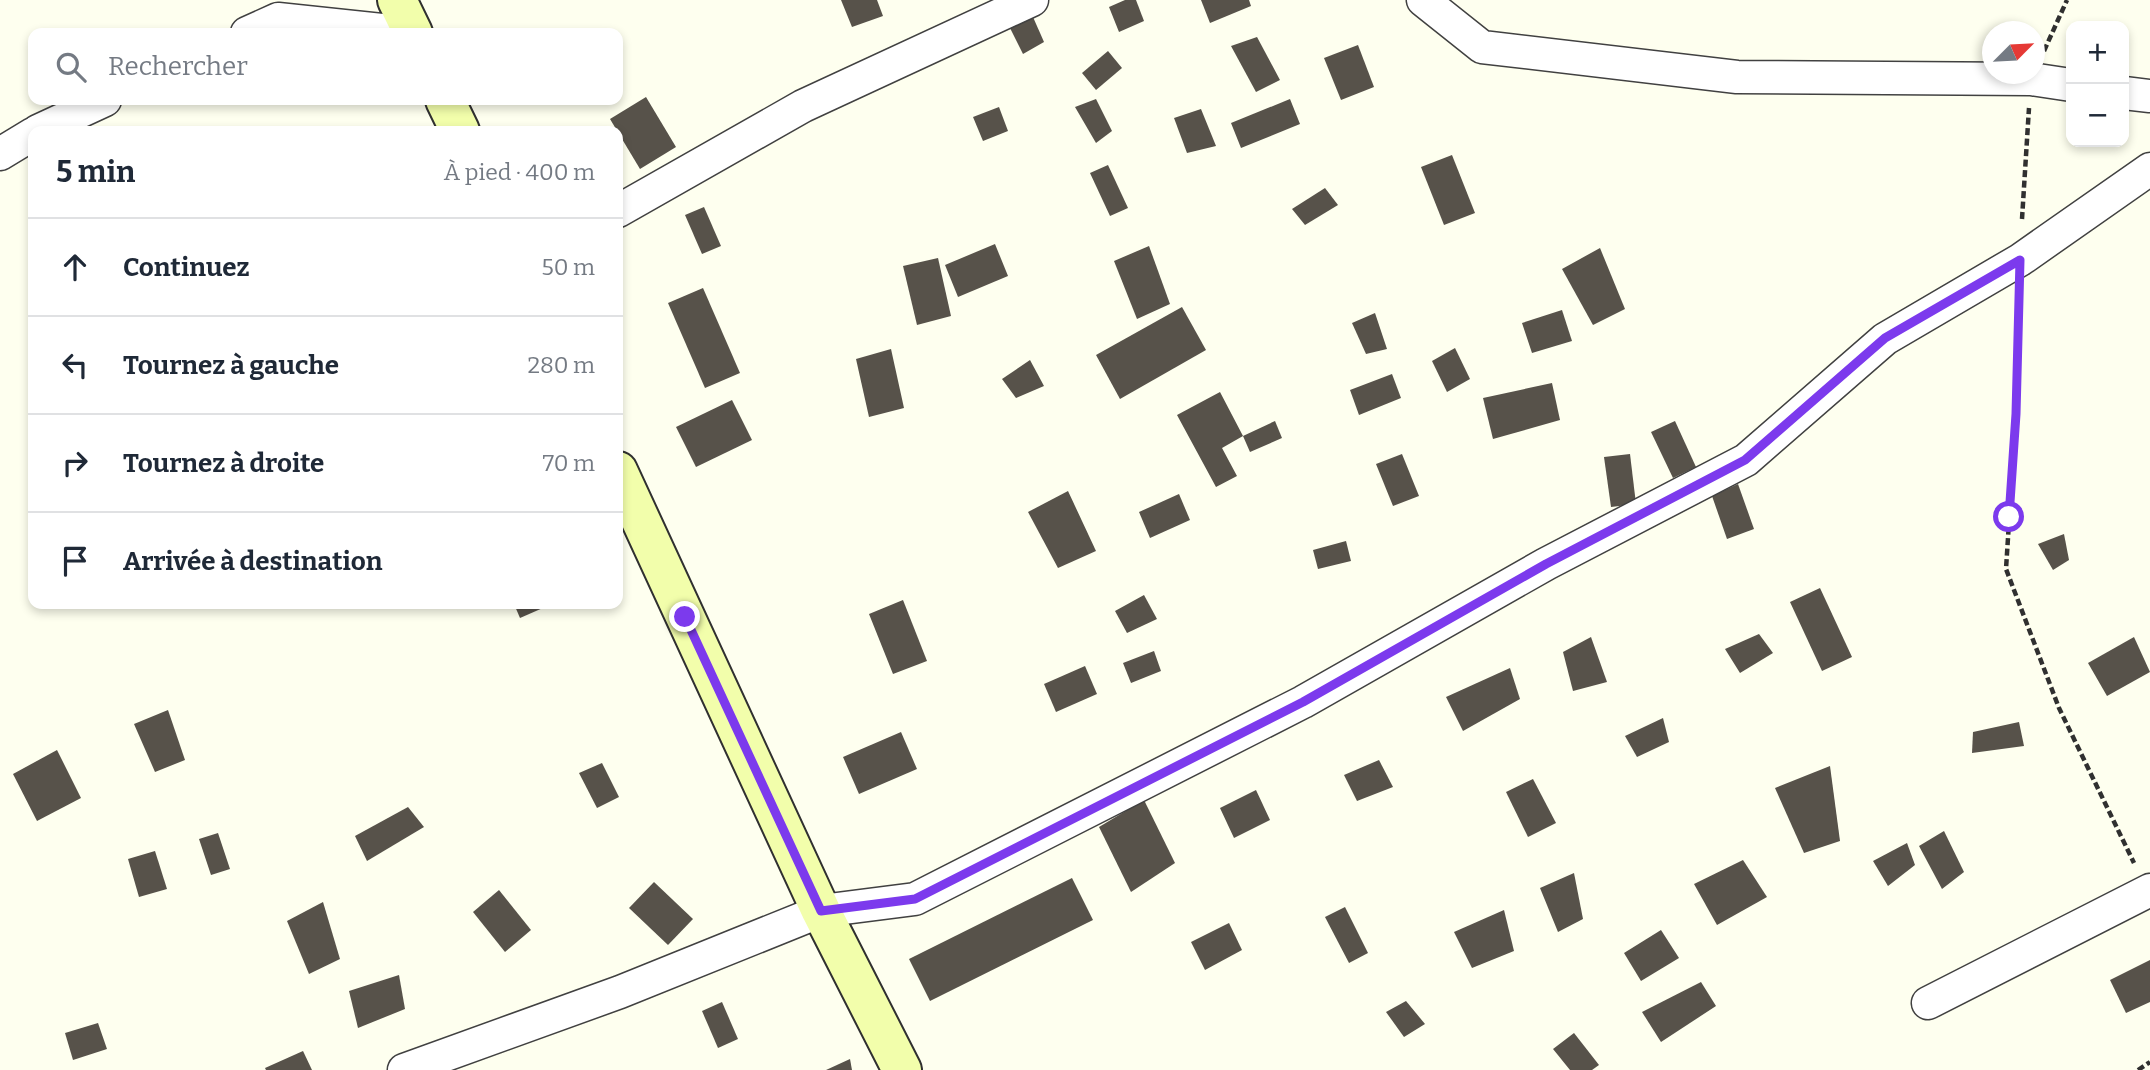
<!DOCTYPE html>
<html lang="fr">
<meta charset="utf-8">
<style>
:root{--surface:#fff;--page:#f2f2f3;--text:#1f2937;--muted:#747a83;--line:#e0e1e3}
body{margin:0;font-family:Bitter,serif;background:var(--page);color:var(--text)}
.controls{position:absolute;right:21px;top:21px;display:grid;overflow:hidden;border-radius:14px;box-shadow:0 4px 10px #0003}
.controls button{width:63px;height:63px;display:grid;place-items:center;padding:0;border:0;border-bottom:2px solid var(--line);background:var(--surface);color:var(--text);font:35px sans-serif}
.compass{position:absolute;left:1982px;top:21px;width:63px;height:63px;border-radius:50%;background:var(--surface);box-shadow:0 4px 10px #0003;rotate:66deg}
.stop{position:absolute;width:21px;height:21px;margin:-16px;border:5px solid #7c3aed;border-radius:50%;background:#fff}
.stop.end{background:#7c3aed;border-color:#fff;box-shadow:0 2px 7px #0008}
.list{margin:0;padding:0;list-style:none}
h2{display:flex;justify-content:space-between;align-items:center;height:91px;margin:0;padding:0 28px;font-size:30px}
h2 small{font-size:23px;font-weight:400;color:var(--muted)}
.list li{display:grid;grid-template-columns:46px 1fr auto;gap:21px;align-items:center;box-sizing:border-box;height:98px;padding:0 28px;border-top:2px solid var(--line)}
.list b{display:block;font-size:26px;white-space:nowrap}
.list em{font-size:23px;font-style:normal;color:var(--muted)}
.icon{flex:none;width:38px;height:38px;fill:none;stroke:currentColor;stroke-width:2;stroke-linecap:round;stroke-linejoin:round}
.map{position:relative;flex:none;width:2150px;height:1070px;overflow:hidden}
.search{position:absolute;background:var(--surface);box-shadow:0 4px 10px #0003;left:28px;top:28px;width:595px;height:77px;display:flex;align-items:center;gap:18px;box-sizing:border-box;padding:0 24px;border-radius:14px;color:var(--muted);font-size:26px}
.panel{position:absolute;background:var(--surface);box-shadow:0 4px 10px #0003;left:28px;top:126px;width:595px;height:483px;border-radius:14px}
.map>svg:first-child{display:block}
</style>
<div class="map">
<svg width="2150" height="1070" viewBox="0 0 2150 1070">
<rect width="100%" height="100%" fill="#feffef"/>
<g fill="#57524a">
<polygon points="841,0 877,0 883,16 852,27"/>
<polygon points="1125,0 1136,0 1144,21 1119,32 1109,7"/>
<polygon points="1201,0 1249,0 1251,6 1210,23"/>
<polygon points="1033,17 1044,42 1023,54 1010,28"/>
<polygon points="1257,37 1280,80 1256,92 1231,46"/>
<polygon points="1358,45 1374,87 1341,100 1324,58"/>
<polygon points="1108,51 1122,68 1096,90 1082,73"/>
<polygon points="646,97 676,147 640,169 610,119"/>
<polygon points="1096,99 1112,131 1096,143 1075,107"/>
<polygon points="1290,99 1300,124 1241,148 1231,123"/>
<polygon points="999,107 1008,131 983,141 973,117"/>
<polygon points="1201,109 1216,146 1187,153 1174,118"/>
<polygon points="1452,155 1475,213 1444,225 1421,167"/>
<polygon points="1108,165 1128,208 1110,216 1090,173"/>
<polygon points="1325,188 1338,205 1305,225 1292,209"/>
<polygon points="704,207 721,246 702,254 685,215"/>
<polygon points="995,244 1008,276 958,297 945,265"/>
<polygon points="1149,246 1170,304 1137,319 1114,261"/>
<polygon points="1600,248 1625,309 1593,325 1562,269"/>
<polygon points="938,258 951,316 917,325 903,266"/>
<polygon points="703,288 740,373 705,388 668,303"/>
<polygon points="1182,307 1206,350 1120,399 1096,355"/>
<polygon points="1562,310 1572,341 1532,353 1522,323"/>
<polygon points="1375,313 1387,349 1366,354 1352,323"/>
<polygon points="1455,348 1470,379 1447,392 1432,361"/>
<polygon points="891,349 904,408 869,417 856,359"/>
<polygon points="1030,360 1044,386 1016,398 1002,379"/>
<polygon points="1392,374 1401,398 1359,415 1350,390"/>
<polygon points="1552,383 1560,420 1493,439 1483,398"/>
<polygon points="1220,392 1243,436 1222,448 1237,476 1216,487 1177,415"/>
<polygon points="732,400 752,440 696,467 676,427"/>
<polygon points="1275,421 1282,438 1250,452 1243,436"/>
<polygon points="1675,421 1696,467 1673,478 1651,432"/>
<polygon points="1402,454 1419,496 1393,506 1376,464"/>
<polygon points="1630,454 1636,504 1611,507 1604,457"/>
<polygon points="1738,484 1754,529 1727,539 1712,496"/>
<polygon points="1068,491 1096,551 1058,568 1028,512"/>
<polygon points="1179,494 1190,520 1150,538 1139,512"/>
<polygon points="2064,534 2069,560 2053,570 2038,544"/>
<polygon points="1346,541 1351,561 1318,569 1313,550"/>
<polygon points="1820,588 1852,657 1822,671 1790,602"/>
<polygon points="1144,595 1157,619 1127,633 1115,611"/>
<polygon points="903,600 927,661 893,674 869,614"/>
<polygon points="514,604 552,604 520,618"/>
<polygon points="1759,634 1773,653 1740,673 1725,649"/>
<polygon points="1591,637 1607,682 1573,691 1563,652"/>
<polygon points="2134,637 2150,672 2107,696 2088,663"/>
<polygon points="1154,651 1161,671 1131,683 1123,663"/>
<polygon points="1085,666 1097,694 1056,712 1044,684"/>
<polygon points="1510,668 1520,699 1463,731 1446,697"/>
<polygon points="168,710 185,760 155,772 134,724"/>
<polygon points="1663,718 1669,742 1637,757 1625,736"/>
<polygon points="2019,722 2024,746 1972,753 1973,732"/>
<polygon points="901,732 917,769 859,794 843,757"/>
<polygon points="57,750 81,798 37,821 13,774"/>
<polygon points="1379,760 1393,787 1357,801 1344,775"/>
<polygon points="602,763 619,797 597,808 579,773"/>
<polygon points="1830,766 1840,841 1804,853 1775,788"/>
<polygon points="1533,779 1556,823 1528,837 1506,792"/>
<polygon points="1256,790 1270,820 1234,838 1220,808"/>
<polygon points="1144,800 1175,863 1131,892 1099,827"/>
<polygon points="408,807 424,827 367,861 355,836"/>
<polygon points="1944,831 1964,872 1942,889 1919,846"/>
<polygon points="218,833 230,869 211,875 199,839"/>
<polygon points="1907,843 1915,865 1888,886 1873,861"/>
<polygon points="155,851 167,889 139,897 128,859"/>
<polygon points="1743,860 1767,897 1717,925 1694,884"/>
<polygon points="1574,873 1583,919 1558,932 1540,888"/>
<polygon points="1072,878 1093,920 930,1001 909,959"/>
<polygon points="654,882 693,919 668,945 629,908"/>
<polygon points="499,890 531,930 505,952 473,912"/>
<polygon points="323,902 340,959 309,974 287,921"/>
<polygon points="1345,907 1368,953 1349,963 1325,917"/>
<polygon points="1504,910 1514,951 1472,968 1454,932"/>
<polygon points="1229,923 1242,950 1205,970 1191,942"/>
<polygon points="1661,930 1679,958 1641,981 1624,953"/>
<polygon points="2150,960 2150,1002 2126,1013 2110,980"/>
<polygon points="399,975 405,1009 358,1028 349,991"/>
<polygon points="1701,982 1716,1006 1661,1042 1642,1012"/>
<polygon points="1406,1001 1425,1024 1404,1037 1386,1012"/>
<polygon points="722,1002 738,1039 718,1048 702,1011"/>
<polygon points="98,1023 107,1049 73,1060 65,1033"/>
<polygon points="1574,1033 1599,1065 1592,1070 1570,1070 1553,1049"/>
<polygon points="303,1051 312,1070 266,1070 265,1068"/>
<polygon points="850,1059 852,1070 826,1070"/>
</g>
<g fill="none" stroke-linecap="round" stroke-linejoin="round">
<g stroke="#414141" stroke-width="35">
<g id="minor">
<polyline points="1423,0 1482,47 1737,77 2031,79 2071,85"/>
<polyline points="247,33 278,19 410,33"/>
<polyline points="2124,93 2150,96"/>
<polyline points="38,131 105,100"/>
<polyline points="0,154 33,134"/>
<polyline points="618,211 803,106 1032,0"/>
<polyline points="1928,1003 2150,890"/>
<polyline points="404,1070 620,992 821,911 915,899 1303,702 1546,564 1746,460 1885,339 2020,260 2150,169"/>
</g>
</g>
<g stroke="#303030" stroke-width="42">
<g id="secondary">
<polyline points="397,0 413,33"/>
<polyline points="445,100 460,131"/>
<polyline points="618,471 821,911 902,1070"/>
</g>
</g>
<g stroke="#303030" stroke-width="4.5" stroke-dasharray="7 3.5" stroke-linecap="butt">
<polyline points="2044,51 2067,0"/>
<polyline points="2022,219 2029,108"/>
<polyline points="2019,297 2016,414 2006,569 2059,708 2134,863"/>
<polyline points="2138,1070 2150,1062"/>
</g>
<use href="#minor" stroke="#fff" stroke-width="32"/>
<use href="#secondary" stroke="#f2feab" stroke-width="38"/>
</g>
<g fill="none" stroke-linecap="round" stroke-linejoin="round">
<polyline stroke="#7c3aed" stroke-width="9" points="685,617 821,911 915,899 1303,702 1546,564 1745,460 1885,338 2020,260 2016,414 2009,517"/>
</g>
</svg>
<div class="controls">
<button>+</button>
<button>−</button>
</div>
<svg class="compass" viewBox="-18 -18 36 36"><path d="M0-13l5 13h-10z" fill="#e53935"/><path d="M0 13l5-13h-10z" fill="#747a83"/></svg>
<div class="stop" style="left:2009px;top:517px"></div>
<div class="stop end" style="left:685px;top:617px"></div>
<div class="search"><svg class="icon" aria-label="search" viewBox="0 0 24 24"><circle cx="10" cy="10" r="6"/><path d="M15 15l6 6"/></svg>Rechercher</div>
<section class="panel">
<h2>5 min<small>À pied · 400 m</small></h2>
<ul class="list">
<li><svg class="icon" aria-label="ahead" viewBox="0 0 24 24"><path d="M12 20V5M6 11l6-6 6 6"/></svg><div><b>Continuez</b></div><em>50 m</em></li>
<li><svg class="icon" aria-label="left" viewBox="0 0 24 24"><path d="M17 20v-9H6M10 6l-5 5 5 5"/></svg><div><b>Tournez à gauche</b></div><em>280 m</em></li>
<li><svg class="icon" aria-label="right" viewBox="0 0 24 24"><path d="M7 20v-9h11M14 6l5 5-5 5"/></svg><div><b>Tournez à droite</b></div><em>70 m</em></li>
<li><svg class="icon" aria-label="arrive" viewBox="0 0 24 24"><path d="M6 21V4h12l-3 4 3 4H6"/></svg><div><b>Arrivée à destination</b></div></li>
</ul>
</section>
</div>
